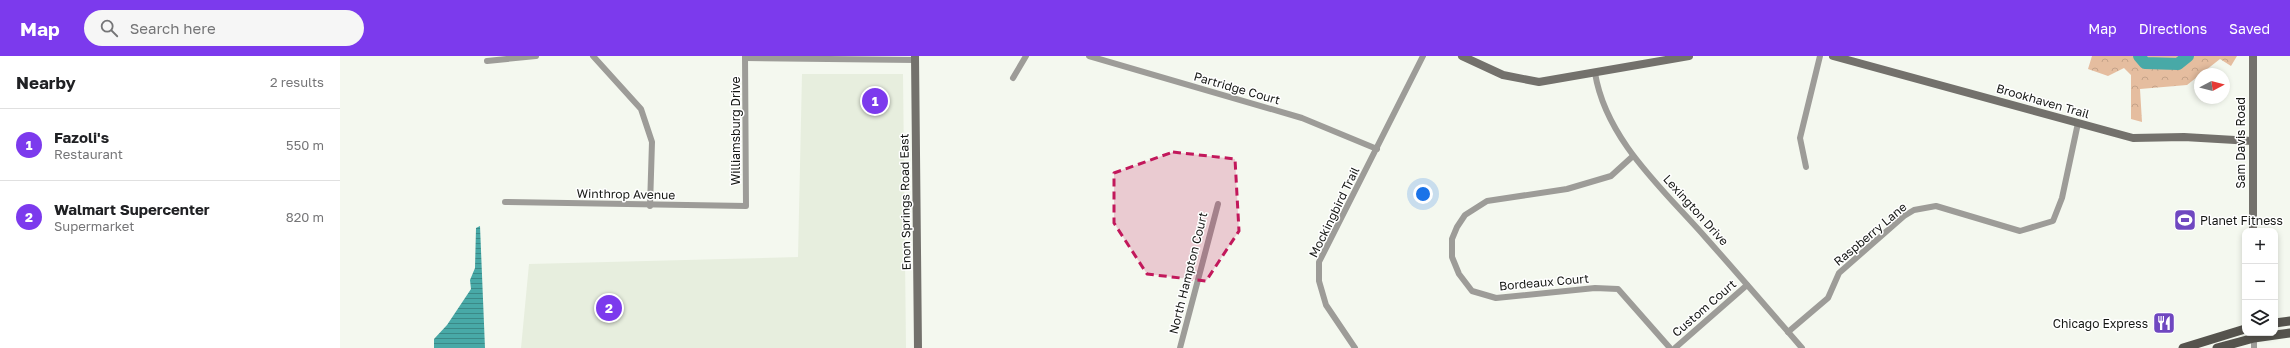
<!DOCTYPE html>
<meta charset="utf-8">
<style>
:root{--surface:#fff;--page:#f6f6f6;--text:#202124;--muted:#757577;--line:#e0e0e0;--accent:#7c3aed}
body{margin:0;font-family:"Golos Text",sans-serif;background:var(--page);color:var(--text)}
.controls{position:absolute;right:12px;bottom:12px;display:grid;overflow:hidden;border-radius:8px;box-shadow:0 2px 6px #0003}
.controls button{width:36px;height:36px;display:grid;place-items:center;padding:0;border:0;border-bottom:1px solid var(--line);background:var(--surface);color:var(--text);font:20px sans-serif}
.compass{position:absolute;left:1854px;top:12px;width:36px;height:36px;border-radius:50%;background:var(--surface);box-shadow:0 2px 6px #0003;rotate:83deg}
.you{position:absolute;left:1083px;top:138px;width:14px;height:14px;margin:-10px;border:3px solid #fff;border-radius:50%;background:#1a73e8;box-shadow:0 0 0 6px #1a73e833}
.badge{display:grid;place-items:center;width:26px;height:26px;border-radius:50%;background:var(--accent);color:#fff;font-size:13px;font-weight:700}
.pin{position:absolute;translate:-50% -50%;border:2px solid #fff;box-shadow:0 1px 4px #0006}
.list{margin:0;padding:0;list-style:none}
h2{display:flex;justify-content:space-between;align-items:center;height:52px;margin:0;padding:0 16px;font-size:17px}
h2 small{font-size:13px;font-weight:400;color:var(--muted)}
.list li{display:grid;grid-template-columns:26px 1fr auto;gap:12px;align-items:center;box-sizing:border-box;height:72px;padding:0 16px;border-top:1px solid var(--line)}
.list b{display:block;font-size:15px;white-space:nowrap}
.list p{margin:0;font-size:13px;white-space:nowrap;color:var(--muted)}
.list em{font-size:13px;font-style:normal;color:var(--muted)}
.icon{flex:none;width:22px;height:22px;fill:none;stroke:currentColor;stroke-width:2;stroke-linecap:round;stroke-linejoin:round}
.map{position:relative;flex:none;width:1950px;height:292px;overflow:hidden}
header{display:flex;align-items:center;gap:24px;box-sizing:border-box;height:56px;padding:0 20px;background:var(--accent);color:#fff}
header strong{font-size:19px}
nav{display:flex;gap:22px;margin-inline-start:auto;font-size:14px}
.search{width:280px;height:36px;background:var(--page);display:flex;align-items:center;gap:10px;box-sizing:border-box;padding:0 14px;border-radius:22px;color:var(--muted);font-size:15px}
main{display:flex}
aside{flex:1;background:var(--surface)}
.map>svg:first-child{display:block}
</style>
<header>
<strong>Map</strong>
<div class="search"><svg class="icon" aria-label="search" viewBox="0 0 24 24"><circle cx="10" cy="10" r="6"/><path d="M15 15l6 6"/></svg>Search here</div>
<nav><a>Map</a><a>Directions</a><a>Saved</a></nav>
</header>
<main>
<aside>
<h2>Nearby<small>2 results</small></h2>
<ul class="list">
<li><span class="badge">1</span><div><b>Fazoli's</b><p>Restaurant</p></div><em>550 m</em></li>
<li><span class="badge">2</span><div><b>Walmart Supercenter</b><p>Supermarket</p></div><em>820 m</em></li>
</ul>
</aside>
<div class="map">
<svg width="1950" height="292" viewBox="0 0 1950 292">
<defs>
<pattern id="forest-crowns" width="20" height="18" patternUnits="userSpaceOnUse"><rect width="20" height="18" fill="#e5bd9f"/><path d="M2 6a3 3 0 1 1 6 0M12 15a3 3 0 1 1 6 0" fill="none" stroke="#c4a288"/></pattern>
<pattern id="water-rules" width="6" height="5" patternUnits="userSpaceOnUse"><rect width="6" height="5" fill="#48a9a7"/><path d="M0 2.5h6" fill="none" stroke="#3b8987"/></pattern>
</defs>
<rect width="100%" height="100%" fill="#f4f8ef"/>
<polygon fill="#e7eede" points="462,18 563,18 566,292 181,292 189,208 458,201"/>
<polygon fill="url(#forest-crowns)" points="1752,0 1897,0 1891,10 1880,3 1847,29 1800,33 1802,66 1791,63 1791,19 1784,12 1768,20 1748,13"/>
<polygon fill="url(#water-rules)" points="140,170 145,292 94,292 94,283 107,269 131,233 130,224 135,212 136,172"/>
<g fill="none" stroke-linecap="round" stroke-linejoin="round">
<polyline stroke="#48a9a7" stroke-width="12" points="1799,0 1805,7 1838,8 1848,0"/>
<g stroke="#9d9c98" stroke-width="6">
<polyline points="253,0 301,53 312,86 310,150"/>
<polyline points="749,0 962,62 1037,93"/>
<polyline points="405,2 575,4"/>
<polyline points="147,5 196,0"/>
<path d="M1255 17C1266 84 1323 133 1366 182 1398 218 1430 255 1462 292"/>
<polyline points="673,22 686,0"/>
<polyline points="1293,100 1271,120 1227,133 1147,145 1125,159 1117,171 1112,183 1112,201 1119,218 1132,235 1156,242 1255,232 1278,233 1330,292"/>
<polyline points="1466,111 1460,82 1480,0"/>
<polyline points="165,146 406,150 405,0"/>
<polyline points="1448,276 1488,242 1499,217 1564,160 1574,154 1596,150 1680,175 1713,165 1722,142 1738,67"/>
<polyline points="840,292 878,148"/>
<polyline points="1015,292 986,249 979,225 979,206 1083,0"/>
<polyline points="1335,292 1407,229"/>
<polyline points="1914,292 1914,282"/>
</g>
<g stroke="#73716c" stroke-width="8">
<polyline points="575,0 578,292"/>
<polyline points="1122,0 1163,19 1199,26 1349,0"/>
<polyline points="1493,0 1793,82 1844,81 1912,85"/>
<polyline points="1913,175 1913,0"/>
</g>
<g stroke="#55534d" stroke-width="9">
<polyline points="1935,267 1950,265"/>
<polyline points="1843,292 1905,273"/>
<polyline points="1877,292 1914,282 1950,277"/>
</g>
</g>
<path fill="#c2185b" fill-opacity="0.2" stroke="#c2185b" stroke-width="3" stroke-dasharray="8 5" stroke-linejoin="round" d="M833 96 895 103 899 175 866 225 807 218 774 167V117Z"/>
<defs>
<g id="stadium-square" transform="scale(1.15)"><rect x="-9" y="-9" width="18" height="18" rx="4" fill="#6f47c0" stroke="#fff"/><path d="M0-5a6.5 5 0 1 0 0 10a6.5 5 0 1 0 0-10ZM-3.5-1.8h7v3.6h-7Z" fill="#fff"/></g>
<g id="restaurant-square" transform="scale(1.15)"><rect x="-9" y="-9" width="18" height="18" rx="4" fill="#6f47c0" stroke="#fff"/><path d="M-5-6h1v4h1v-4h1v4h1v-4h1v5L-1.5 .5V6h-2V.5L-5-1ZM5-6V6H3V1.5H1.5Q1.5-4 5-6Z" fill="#fff"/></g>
</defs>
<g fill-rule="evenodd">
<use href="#stadium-square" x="1845" y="164"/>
<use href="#restaurant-square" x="1824" y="267"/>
</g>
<g text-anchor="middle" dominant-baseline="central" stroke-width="3" stroke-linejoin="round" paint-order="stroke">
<g font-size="12" fill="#151714" stroke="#fff">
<text transform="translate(897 32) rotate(16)">Partridge Court</text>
<text transform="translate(1703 45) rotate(16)">Brookhaven Trail</text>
<text transform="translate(395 75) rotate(-90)">Williamsburg Drive</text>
<text transform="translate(1900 87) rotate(-90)">Sam Davis Road</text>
<text transform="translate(286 138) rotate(1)">Winthrop Avenue</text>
<text transform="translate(565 146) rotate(-91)">Enon Springs Road East</text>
<text transform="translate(1356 154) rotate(48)">Lexington Drive</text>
<text transform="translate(994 156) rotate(-64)">Mockingbird Trail</text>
<text transform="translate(1530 178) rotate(-40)">Raspberry Lane</text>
<text transform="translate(848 217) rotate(-76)">North Hampton Court</text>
<text transform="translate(1204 226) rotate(-5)">Bordeaux Court</text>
<text transform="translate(1364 252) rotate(-41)">Custom Court</text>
</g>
<g font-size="12" fill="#151714" stroke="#fff" text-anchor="start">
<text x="1860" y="164">Planet Fitness</text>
<text x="1808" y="267" text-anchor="end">Chicago Express</text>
</g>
</g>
</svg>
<div class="controls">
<button>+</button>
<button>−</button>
<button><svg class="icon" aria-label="layers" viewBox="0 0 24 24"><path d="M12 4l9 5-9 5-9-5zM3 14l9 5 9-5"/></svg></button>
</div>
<svg class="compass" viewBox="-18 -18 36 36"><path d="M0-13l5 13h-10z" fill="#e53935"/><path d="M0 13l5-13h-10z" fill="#757577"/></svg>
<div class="you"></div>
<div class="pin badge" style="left:535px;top:45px">1</div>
<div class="pin badge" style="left:269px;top:252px">2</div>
</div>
</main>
